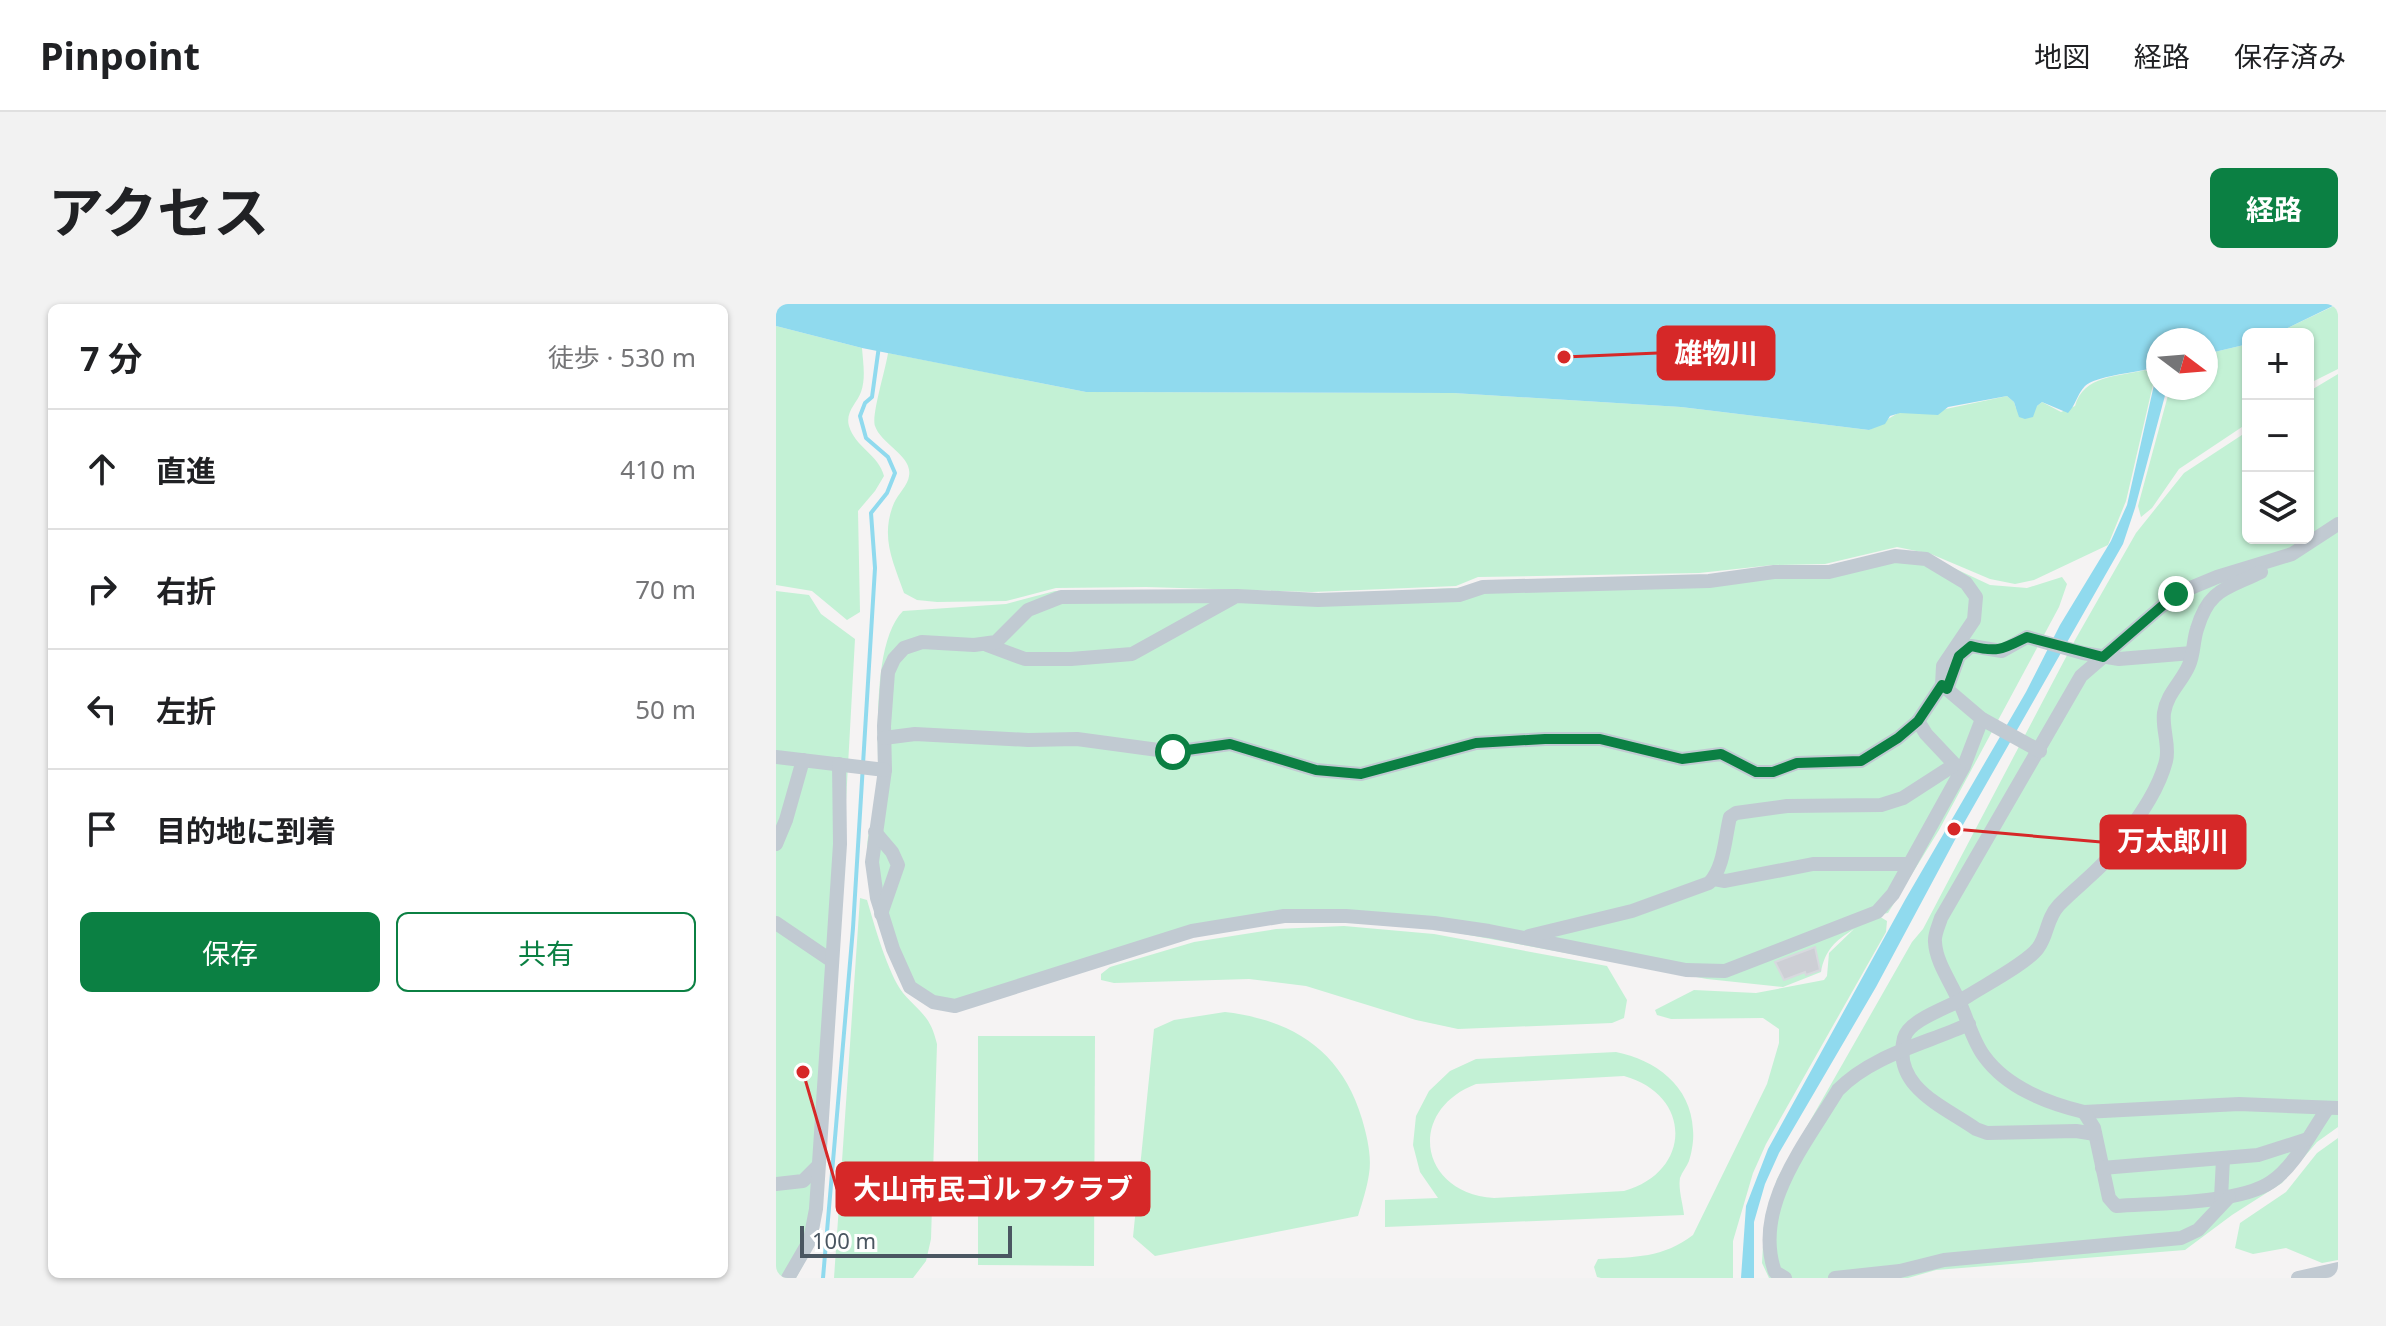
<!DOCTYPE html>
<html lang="ja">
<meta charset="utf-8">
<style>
:root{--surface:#fff;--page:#f2f2f2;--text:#202124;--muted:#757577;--line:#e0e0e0;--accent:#0b8043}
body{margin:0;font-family:"Noto Sans","Noto Sans JP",sans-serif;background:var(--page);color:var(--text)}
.controls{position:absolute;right:24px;top:24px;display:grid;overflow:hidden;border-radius:12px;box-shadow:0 2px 6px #0004}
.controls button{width:72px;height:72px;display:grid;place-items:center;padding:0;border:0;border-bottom:2px solid var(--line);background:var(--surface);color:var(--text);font:40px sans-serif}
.compass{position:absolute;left:1370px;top:24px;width:72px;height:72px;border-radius:50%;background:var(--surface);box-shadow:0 2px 6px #0004;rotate:106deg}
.scale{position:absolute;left:24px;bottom:20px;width:212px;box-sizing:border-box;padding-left:8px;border:4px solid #4a5661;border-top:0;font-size:22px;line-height:28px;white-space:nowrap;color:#4a5661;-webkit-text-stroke:6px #fff;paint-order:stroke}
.stop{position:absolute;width:24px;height:24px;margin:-18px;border:6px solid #0b8043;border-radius:50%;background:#fff}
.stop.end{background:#0b8043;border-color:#fff;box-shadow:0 2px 8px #0008}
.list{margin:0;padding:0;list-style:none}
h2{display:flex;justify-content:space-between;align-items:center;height:104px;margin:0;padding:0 32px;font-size:34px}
h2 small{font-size:26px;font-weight:400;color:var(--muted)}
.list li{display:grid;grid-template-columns:52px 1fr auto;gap:24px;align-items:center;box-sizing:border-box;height:120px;padding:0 32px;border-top:2px solid var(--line)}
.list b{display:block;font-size:30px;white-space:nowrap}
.list em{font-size:26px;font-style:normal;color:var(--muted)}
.actions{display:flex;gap:16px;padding:24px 32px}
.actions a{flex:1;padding:18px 0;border:2px solid var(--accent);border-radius:12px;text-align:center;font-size:28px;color:var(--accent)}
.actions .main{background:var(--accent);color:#fff}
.icon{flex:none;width:44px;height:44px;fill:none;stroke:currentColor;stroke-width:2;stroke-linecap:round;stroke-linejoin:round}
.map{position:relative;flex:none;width:1562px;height:974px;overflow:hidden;border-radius:12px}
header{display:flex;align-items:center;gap:48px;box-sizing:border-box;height:112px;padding:0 40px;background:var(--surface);border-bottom:2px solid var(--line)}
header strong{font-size:38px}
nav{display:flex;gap:44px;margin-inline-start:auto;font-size:28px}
.intro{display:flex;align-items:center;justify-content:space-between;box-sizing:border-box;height:192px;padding:0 48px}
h1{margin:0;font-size:56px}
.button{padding:20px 36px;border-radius:12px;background:var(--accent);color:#fff;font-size:28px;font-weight:700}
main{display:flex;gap:48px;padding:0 48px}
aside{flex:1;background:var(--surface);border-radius:12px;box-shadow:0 2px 6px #0004}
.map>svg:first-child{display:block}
</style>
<header>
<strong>Pinpoint</strong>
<nav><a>地図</a><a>経路</a><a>保存済み</a></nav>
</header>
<div class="intro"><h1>アクセス</h1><a class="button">経路</a></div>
<main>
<aside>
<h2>7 分<small>徒歩 · 530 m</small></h2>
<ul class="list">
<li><svg class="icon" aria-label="ahead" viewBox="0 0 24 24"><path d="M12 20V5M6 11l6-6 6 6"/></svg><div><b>直進</b></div><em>410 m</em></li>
<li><svg class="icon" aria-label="right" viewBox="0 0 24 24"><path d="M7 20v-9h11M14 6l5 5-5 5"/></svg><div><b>右折</b></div><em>70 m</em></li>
<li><svg class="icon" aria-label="left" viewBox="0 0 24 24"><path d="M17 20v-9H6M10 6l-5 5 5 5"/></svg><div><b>左折</b></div><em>50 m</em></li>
<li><svg class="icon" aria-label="arrive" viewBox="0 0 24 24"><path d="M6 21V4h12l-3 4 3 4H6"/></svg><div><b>目的地に到着</b></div></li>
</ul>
<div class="actions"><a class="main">保存</a><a>共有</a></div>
</aside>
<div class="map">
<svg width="1562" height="974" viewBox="0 0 1562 974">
<rect width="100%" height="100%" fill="#f5f3f3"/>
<g fill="#c3f1d5" fill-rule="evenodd">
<polygon points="1562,0 1562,65 1532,80 1532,30 1499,30"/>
<path d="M0 22 86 44C87 58 90 74 85 88 81 99 69 108 73 122 79 143 103 151 108 172L99 187 82 207 84 308 71 316 36 287 0 281Z"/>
<polygon points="1472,40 1472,119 1403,165 1376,204 1365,213 1362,202 1394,84 1430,84 1430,50"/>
<path d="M112 49 310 88 677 89 905 103 1093 126 1124 108 1151 109 1231 92 1238 98 1240 104 1261 102 1266 98 1285 108 1299 102C1308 71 1341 73 1369 66L1379 72 1350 197 1332 241 1258 276 1239 280 1214 275 1155 250 1121 243 1049 260 997 261 923 269 702 273 680 282 536 288 370 283 280 284 230 297 161 298 141 296 128 289C117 257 104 233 118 199 122 190 132 181 133 172 137 152 105 140 99 122 95 112 110 64 112 49Z"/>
<polygon points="1562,70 1562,823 1541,838 1506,879 1456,911 1409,946 1160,966 1132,974 993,974 986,959 988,923 1001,875 1136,638 1147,625 1299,336 1360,229 1408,169 1472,127 1472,234 1532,234 1532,88"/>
<path d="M1150 251 1214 281 1251 284 1286 273 1291 280 1283 303 1163 526 1112 609 1101 611 1111 617 1110 628 990 840 977 869 957 937V974H825L821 973 818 963 822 955C859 953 887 954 917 931L991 780 1003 739V725L987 714 895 715 881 711 879 706 918 686 980 689 1048 676 1051 672 1053 649 1078 625C1059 637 1049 646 1045 668L1007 683 931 675 660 625 571 616 512 618 420 631 182 707 129 686C112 646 99 614 94 570 93 558 90 545 92 533 95 517 101 501 102 485 103 440 95 339 127 307L230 300 279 287 371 286 536 291 926 272 1051 263Z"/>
<polygon points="0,287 33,291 45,310 79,335 63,624 39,939 20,974 0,974"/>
<path d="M84 594 91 596C98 620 112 670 127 689 145 710 154 711 161 740L155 935 150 957 137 974H58Z"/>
<polygon points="568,622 658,630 831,662 851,696 848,714 836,719 682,725 640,716 530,682 473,675 338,679 325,676 325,670 334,663 418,638 500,625"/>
<path d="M449 708C517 716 566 747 586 815 591 832 596 853 593 870 591 884 586 899 582 912L379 952 357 933 378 725 398 716Z"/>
<polygon points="202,732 319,732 318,962 202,961"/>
<path d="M840 748C879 756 915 781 917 826 918 835 916 848 913 857 911 862 906 868 904 874 902 885 907 900 908 911L609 923V896L662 894 644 868 637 841 640 812 653 787 674 767 700 755ZM848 772C917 791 916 868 848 887L718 894C643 889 630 807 700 780Z"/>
<polygon points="1562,834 1562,956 1546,959 1510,944 1477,950 1459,944 1464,919 1510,888 1541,849"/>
</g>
<path fill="#90daee" d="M0 0H1561L1499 30H1472V40L1430 50V36H1382V84H1391L1359 204 1347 240 1188 519 1100 683 1003 849 989 880 978 918V974H965L970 902 992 845 1129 596 1250 388 1284 321 1335 237 1351 201 1380 72 1379 68 1372 65C1357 69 1320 72 1309 82 1301 90 1300 101 1292 109L1266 98 1261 102 1257 113 1249 115 1243 113 1238 98 1231 92 1172 103 1162 111 1124 109 1114 112 1109 120 1093 126 905 103 677 89 310 88 86 44 0 22Z"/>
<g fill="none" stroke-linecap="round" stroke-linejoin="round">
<polyline stroke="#90daee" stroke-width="4" points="47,974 77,624 99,264 95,209 111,189 119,169 112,153 90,134 84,112 89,99 96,93 103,42"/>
</g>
<polygon fill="#cdcfd5" stroke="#d7d9de" stroke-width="2" points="1039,643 1044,666 1030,671 1029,668 1008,676 999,658"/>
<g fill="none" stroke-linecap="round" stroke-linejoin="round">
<g stroke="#c1cad2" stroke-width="14">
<path d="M1562 220 1516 250 1441 273 1400 290 1305 372 1165 614C1163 621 1158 631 1159 638 1160 658 1174 677 1182 695 1191 713 1196 736 1208 752 1231 784 1271 799 1308 808L1463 800 1562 804"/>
<polyline points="211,341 249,355 295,355 356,350 457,294"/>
<polyline points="1166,381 1167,362 1198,316 1200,293 1190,279 1150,255 1119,252 1053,268 998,268 933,277 707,283 683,291 542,296 461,292 285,293 252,306 220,338 198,341 146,338 128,344 118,355 112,368 108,422 109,466 96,558 101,594 117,645 134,683 157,698 179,702 416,627 508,612 570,612 658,619 713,627 910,666 949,667 1101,608 1117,590 1188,462 1206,415"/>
<polyline points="1171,385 1183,352 1195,342 1226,347 1251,333 1307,349 1343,355 1416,349"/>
<polyline points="1142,417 1150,430 1183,465"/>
<polyline points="108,434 139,430 252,436 301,435 397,448 454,440 540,466 585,470 700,439 769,435 824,435 906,455 945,450 980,468 997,468 1021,459 1085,457 1122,434 1142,417 1166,381 1206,415 1264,447"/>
<polyline points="0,453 109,466"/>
<polyline points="99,528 116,548 122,561 105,610"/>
<polyline points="0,540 10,516 27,456"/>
<polyline points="938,575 949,577 1037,560 1133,560"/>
<polyline points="0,619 56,657"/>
<path d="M753 632 856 607 933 579C948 565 949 533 954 513L960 509 1011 502 1105 501 1127 494 1178 461"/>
<path d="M1308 808 1318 824 1333 894 1340 902C1380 899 1463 900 1495 878 1519 862 1535 828 1552 804"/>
<path d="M1319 830 1300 827 1211 829 1200 825C1167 802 1116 783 1128 734 1133 715 1175 703 1192 692 1209 681 1251 659 1262 644 1272 631 1270 615 1283 601 1302 581 1327 564 1343 541 1361 515 1382 488 1390 457 1394 442 1386 425 1388 409 1391 389 1406 378 1413 361 1418 350 1417 337 1421 325 1433 284 1451 285 1485 268"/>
<polyline points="1326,864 1482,851 1529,836"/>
<polyline points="0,880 27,877 42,862"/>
<polyline points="1445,894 1447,855"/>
<polyline points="12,974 34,936 40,905 64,540 63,460"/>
<path d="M1009 974 999 968C976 904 1030 839 1062 786 1096 751 1149 740 1193 720"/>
<polyline points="1059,974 1124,967 1168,956 1405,934 1422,926 1453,893"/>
<polyline points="1522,974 1562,965"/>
</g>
</g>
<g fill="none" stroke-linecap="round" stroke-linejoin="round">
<path stroke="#0b8043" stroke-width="10" d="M397 448 454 440 540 466 585 470 700 439 769 435H824L906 455 945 450 980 468H997L1021 459 1085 457 1122 434 1142 417 1166 381 1171 385 1183 352 1195 342C1222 349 1227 345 1251 333L1327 353 1400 290"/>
</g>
<path fill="none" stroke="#d62828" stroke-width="3" d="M788 53L882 49M1178 525L1325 538M27 768L61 885"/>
<g fill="#d62828" stroke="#fff" stroke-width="3">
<circle cx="788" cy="53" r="8"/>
<circle cx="1178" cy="525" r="8"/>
<circle cx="27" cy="768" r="8"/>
</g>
<g fill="#d62828" stroke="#d62828" stroke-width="3">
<rect x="882" y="23" width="116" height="52" rx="8"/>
<rect x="1325" y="512" width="144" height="52" rx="8"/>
<rect x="61" y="859" width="312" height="52" rx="8"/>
</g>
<g font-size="28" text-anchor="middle" font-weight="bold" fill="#fff">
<text x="940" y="59">雄物川</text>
<text x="1397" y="547">万太郎川</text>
<text x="217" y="895">大山市民ゴルフクラブ</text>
</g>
</svg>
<div class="controls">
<button>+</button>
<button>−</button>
<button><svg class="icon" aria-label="layers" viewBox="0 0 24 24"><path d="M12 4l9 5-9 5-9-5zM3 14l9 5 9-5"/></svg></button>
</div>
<svg class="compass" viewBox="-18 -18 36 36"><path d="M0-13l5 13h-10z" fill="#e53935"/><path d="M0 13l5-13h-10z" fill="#757577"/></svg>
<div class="scale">100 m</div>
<div class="stop" style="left:397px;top:448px"></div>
<div class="stop end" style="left:1400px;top:290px"></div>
</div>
</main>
